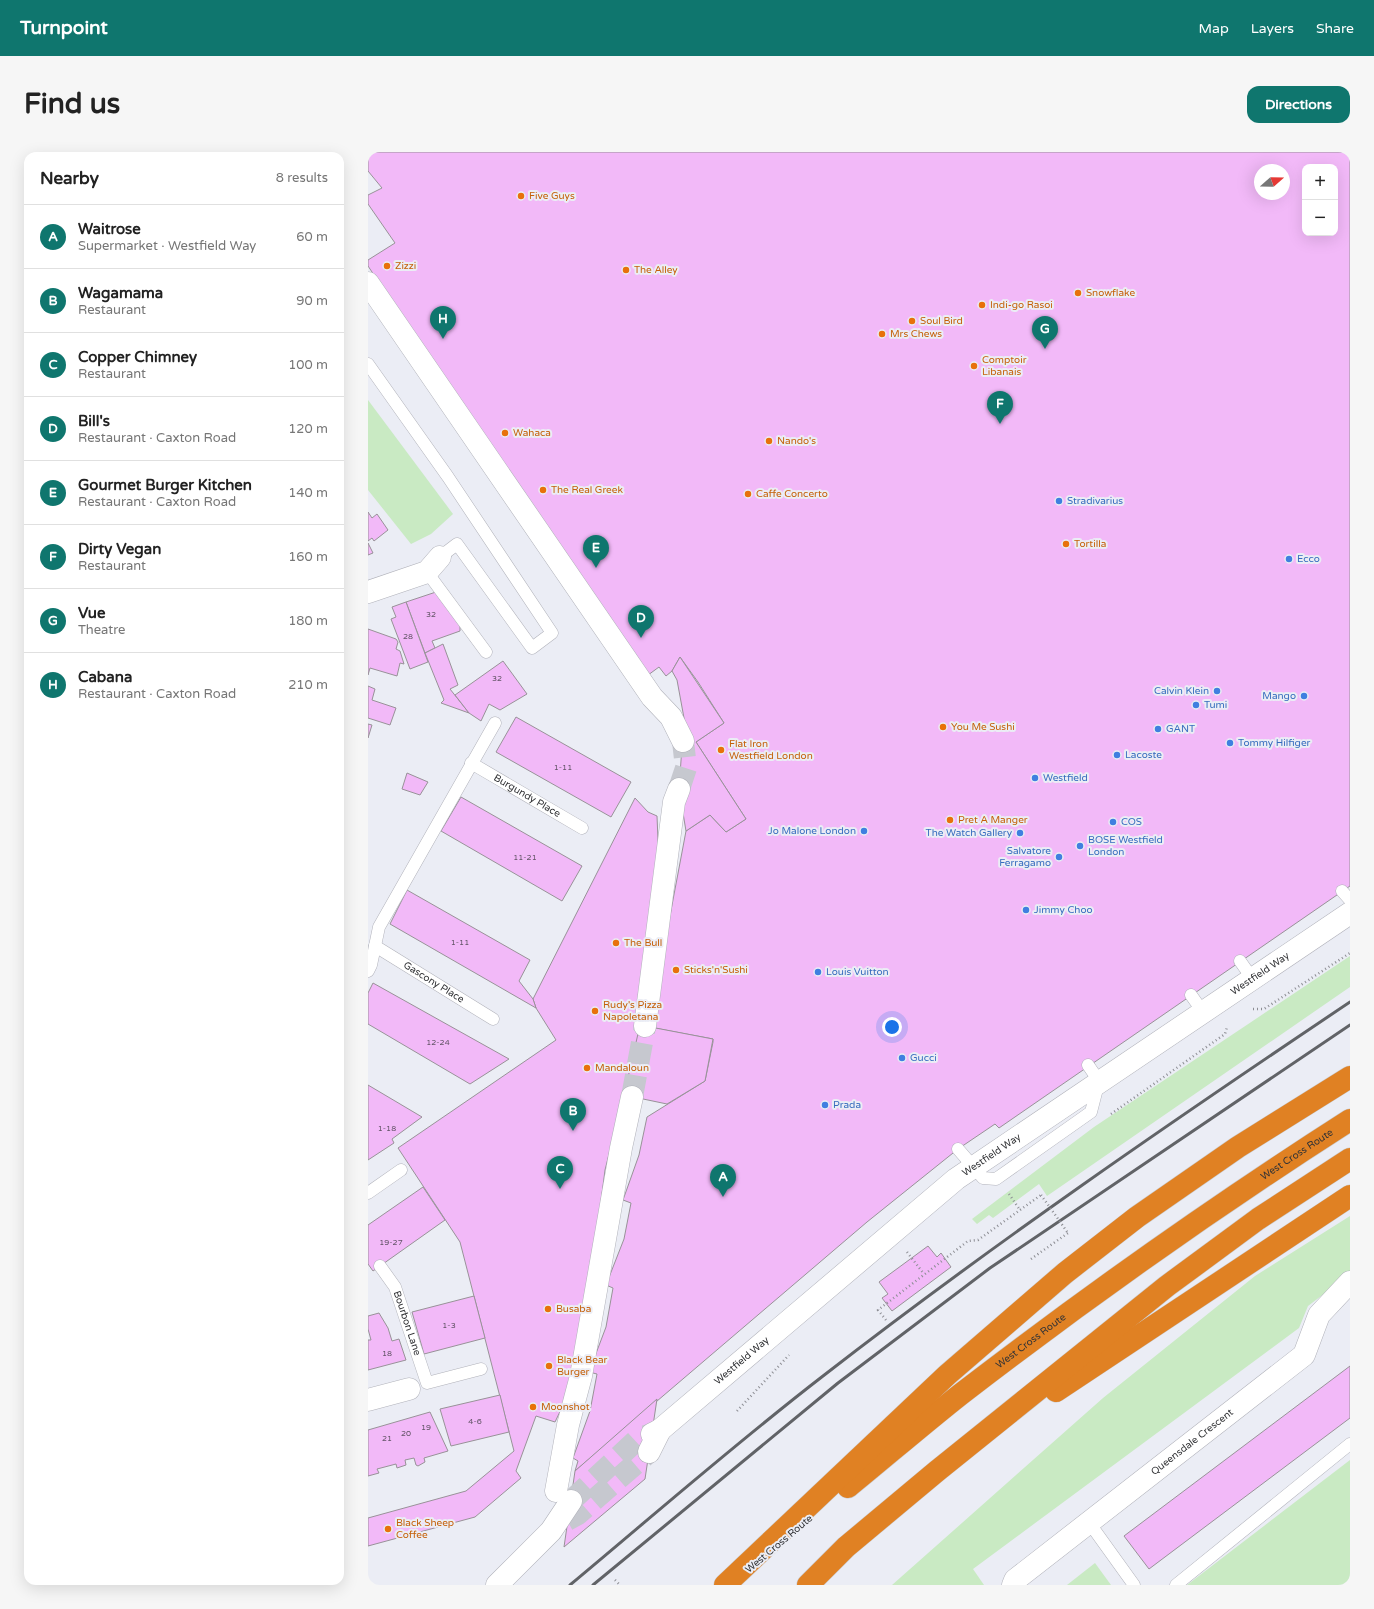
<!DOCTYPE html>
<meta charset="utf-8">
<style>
:root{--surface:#fff;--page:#f6f6f6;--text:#222;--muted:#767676;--line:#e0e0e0;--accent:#0f766e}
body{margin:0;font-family:"Varela Round",sans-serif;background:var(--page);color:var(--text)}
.controls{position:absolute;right:12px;top:12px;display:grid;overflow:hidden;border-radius:8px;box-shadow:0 4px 16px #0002}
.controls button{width:36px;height:36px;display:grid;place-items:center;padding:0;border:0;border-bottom:1px solid var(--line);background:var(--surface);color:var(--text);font:20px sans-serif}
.compass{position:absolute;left:886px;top:12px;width:36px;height:36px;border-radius:50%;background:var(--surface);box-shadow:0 4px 16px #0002;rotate:70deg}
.you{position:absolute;left:524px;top:875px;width:14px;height:14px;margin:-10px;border:3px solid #fff;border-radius:50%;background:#1a73e8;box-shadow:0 0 0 6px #1a73e833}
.badge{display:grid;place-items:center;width:26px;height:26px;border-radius:50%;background:var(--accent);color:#fff;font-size:13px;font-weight:700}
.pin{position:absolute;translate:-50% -33px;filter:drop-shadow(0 1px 2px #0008)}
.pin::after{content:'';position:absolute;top:21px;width:14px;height:12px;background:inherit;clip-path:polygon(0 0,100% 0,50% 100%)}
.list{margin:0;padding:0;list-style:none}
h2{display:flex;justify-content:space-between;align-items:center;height:52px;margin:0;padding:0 16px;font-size:17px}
h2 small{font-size:13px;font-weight:400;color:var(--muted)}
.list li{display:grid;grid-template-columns:26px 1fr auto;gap:12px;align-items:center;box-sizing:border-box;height:64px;padding:0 16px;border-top:1px solid var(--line)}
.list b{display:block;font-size:15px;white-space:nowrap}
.list p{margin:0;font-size:13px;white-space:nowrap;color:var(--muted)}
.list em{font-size:13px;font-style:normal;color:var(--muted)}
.map{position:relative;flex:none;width:982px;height:1433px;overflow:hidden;border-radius:12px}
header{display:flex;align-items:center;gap:24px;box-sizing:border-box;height:56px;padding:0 20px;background:var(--accent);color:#fff}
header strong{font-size:19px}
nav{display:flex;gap:22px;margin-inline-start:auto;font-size:14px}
.intro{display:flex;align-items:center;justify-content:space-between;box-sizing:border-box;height:96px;padding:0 24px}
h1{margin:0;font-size:28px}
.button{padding:10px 18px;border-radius:12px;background:var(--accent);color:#fff;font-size:14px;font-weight:700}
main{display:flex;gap:24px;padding:0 24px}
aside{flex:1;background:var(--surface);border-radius:12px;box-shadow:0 4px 16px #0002}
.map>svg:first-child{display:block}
</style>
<header>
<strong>Turnpoint</strong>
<nav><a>Map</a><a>Layers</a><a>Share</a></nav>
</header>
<div class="intro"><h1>Find us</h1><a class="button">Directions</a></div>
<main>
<aside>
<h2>Nearby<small>8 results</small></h2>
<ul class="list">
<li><span class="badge">A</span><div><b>Waitrose</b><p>Supermarket · Westfield Way</p></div><em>60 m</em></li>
<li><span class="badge">B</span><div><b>Wagamama</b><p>Restaurant</p></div><em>90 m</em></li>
<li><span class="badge">C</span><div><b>Copper Chimney</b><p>Restaurant</p></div><em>100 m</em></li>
<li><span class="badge">D</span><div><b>Bill's</b><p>Restaurant · Caxton Road</p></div><em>120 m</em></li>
<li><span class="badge">E</span><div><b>Gourmet Burger Kitchen</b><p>Restaurant · Caxton Road</p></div><em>140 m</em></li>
<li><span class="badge">F</span><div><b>Dirty Vegan</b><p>Restaurant</p></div><em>160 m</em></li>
<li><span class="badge">G</span><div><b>Vue</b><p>Theatre</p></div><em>180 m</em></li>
<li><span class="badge">H</span><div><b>Cabana</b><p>Restaurant · Caxton Road</p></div><em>210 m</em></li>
</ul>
</aside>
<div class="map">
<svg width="982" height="1433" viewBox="0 0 982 1433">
<rect width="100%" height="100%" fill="#ebedf5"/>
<g fill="#c9eac3">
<polygon points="0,248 85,362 63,382 43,392 0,338"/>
<polygon points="982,804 982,835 679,1044 671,1032 625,1066 621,1063 609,1072 604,1067 726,975"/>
<polygon points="982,1064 982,1122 940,1154 931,1176 605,1417 616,1433 524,1433 735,1246 887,1124"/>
<polygon points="982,1308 982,1433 819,1433"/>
<polygon points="727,1411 743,1433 699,1433"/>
</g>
<g fill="#f2b9f8" stroke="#989298" fill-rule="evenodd">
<path d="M0 0H982V734L631 976 627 972 590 997 499 1070 207 1319 210 1309 205 1306 222 1259 229 1222 221 1220 238 1175 245 1136 238 1133 256 1087 263 1051 255 1048 271 1003 279 965 337 929 345 890V887L281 875 318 679 342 663 358 680 378 667 328 590 356 571 330 530 312 505 304 519 298 524 291 515 276 526 0 114V108L27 91 0 52V43L14 36 0 19ZM937 15H967V81H937ZM892 18H916V42H892Z"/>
<polygon points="0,360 4,366 9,362 20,378 6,389 4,386 0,389"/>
<polygon points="0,391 5,401 0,403"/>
<polygon points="68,440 92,474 92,479 64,489 67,496 57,501 38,450"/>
<polygon points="38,450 60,510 42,517 23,467 28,465 24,455"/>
<polygon points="0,477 28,487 30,490 28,497 32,499 36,512 32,511 29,524 2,516 0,523"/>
<polygon points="75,492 90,533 82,537 101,561 73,551 76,548 57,501"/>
<polygon points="312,505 356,571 328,590 378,667 358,680 342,663 318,679 311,637 316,566 309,528 304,519"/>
<polygon points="135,509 159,542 132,558 121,552 113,569 101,561 87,543"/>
<polygon points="0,534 7,537 4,548 28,556 22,573 0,566"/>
<polygon points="148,565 263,630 243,665 128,600"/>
<polygon points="0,572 4,573 0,586"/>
<polygon points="39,621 60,630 52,643 34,637"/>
<polygon points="93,645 214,714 194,749 73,679"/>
<polygon points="267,646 280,660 289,664 291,712 281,816 271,884 237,1018 225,1113 199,1245 187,1270 168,1264 148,1319 153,1326 107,1365 0,1394 0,1366 98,1339 146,1299 92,1090 30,996 188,888 168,856 165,847"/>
<polygon points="39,738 162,808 151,829 165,847 168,856 22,772"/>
<polygon points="5,831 141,907 102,932 0,872 0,841"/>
<polygon points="272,873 345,887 337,929 299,952 256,943"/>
<polygon points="0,933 54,965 24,987 26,991 0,1008"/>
<polygon points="55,1035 77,1068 5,1119 0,1112 0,1073"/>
<polygon points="560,1094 569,1105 573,1101 583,1115 524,1159 514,1146 520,1142 511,1130"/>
<polygon points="106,1144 117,1186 56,1202 44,1160"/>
<polygon points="11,1161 20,1176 24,1189 31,1187 38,1208 0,1218 0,1188 3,1188 0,1177 0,1164"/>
<polygon points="982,1214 982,1266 781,1417 756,1384"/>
<polygon points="132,1243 141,1280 83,1294 72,1257"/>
<polygon points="289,1247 277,1327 196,1395 207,1319"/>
<polygon points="62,1260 80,1299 56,1306 57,1310 50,1314 48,1313 46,1306 37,1308 38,1313 29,1316 28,1312 9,1317 11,1321 0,1324 0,1278"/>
</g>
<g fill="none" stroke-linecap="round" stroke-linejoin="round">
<g stroke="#c6c8cf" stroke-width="22" stroke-dasharray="22 11" stroke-linecap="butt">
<polyline points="311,637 318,616 315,589"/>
<polyline points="264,945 277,874"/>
<polyline points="203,1349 271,1286 284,1282"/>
<polyline points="199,1368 210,1362 281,1300"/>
</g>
<g stroke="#b1b2ba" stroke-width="13">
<g id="lane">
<polyline points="0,212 80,325 184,481 164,496 89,392 72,405"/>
<polyline points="59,420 118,500"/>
<path id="s1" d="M103 611 214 676"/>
<polyline points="974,739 982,748"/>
<path id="s2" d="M7 794 125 867"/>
<polyline points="872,809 884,826"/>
<polyline points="0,819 3,813 11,775 127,571"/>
<polyline points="823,843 835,860"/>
<polyline points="590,997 615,1026 628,1027 723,960 731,929 720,913"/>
<polyline points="0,1041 33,1018"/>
<path id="s3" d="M12 1114 27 1135 59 1231 113 1217"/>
<polyline points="720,1369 766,1433"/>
<polyline points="808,1433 982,1292"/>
</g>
</g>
<g stroke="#b1b2ba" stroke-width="23">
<g id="street">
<polyline points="0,131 284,545 303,565 315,589"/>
<polyline points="0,440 59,420 72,405"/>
<polyline points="277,874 306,650 311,637"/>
<polyline points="0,1248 41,1237"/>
<path id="s4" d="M284 1282 292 1278 588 1027 982 761"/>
<polyline points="281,1300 292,1278"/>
<polyline points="188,1339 200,1273 213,1224 253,996 264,945"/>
<polyline points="129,1433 183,1379 203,1349"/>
<path id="s5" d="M645 1433 647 1428 936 1203 951 1163 982 1130"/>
</g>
</g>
<g stroke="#cacacb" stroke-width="23">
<g id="highway">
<polyline points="688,1239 982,1044"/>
<path id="s6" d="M480 1335C518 1304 555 1272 593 1242 719 1145 849 1053 982 968"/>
<polyline points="357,1433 579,1223 697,1121 769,1065 870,995 982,925"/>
<polyline points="440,1433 478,1395 569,1319 799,1134 890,1067 982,1007"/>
</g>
</g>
<g stroke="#8d8e94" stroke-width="2.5" stroke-dasharray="1 3" stroke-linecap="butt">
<polyline points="885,857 896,857 982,801"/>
<polyline points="743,962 857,882 859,875"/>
<polyline points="641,1042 652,1058"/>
<polyline points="539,1100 556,1122"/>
<polyline points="663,1107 700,1081"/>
<polyline points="518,1168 510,1158 600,1089 610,1088 673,1043"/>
<polyline points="369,1259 421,1203"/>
<polyline points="247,1428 252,1433"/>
</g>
<use href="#lane" stroke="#fff" stroke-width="12"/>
<use href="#street" stroke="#fff" stroke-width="22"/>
<use href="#highway" stroke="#e08123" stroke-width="22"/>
<g stroke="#616367" stroke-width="3">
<path d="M202 1433C286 1363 368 1291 455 1224 625 1092 803 970 982 850"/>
<polyline points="225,1433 470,1231 622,1116 982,873"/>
</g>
<polyline stroke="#8d8e94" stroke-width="2.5" stroke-dasharray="1 3" stroke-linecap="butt" points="673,1043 700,1081"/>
</g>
<g fill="#e8710a" stroke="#ebedf5" stroke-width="1.5">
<circle cx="153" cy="44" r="4"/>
<circle cx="19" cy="114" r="4"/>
<circle cx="258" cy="118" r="4"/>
<circle cx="710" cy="141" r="4"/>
<circle cx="614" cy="153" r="4"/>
<circle cx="544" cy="169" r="4"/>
<circle cx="514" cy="182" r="4"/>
<circle cx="606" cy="214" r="4"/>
<circle cx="137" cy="281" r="4"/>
<circle cx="401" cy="289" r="4"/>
<circle cx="175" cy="338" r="4"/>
<circle cx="380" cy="342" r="4"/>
<circle cx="698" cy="392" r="4"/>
<circle cx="575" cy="575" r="4"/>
<circle cx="353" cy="598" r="4"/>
<circle cx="582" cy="668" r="4"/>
<circle cx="248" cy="791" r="4"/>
<circle cx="308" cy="818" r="4"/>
<circle cx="227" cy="859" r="4"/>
<circle cx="219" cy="916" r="4"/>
<circle cx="180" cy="1157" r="4"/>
<circle cx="181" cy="1214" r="4"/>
<circle cx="165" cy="1255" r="4"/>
<circle cx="20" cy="1377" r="4"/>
</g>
<g fill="#3f7fe0" stroke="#ebedf5" stroke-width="1.5">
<circle cx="691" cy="349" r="4"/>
<circle cx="921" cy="407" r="4"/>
<circle cx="849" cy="539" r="4"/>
<circle cx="936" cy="544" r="4"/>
<circle cx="828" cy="553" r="4"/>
<circle cx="790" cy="577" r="4"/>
<circle cx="862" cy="591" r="4"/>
<circle cx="749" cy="603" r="4"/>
<circle cx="667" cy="626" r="4"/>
<circle cx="745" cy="670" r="4"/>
<circle cx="496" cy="679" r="4"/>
<circle cx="652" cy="681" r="4"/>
<circle cx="712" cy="694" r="4"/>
<circle cx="691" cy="705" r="4"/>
<circle cx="658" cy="758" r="4"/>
<circle cx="450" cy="820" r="4"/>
<circle cx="534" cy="906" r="4"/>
<circle cx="457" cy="953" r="4"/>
</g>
<g text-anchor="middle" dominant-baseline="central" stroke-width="4" stroke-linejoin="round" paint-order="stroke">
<g font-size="8" fill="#625466">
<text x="63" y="462">32</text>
<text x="40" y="484">28</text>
<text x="129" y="526">32</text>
<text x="195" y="615">1-11</text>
<text x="157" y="705">11-21</text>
<text x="92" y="790">1-11</text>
<text x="70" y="890">12-24</text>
<text x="19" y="976">1-18</text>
<text x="23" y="1090">19-27</text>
<text x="81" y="1173">1-3</text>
<text x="19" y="1201">18</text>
<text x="107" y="1269">4-6</text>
<text x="58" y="1275">19</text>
<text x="38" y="1281">20</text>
<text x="19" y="1286">21</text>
</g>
<g font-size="10" fill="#c56008" stroke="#ebedf5" text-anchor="start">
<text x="161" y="44">Five Guys</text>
<text x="27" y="114">Zizzi</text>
<text x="266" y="118">The Alley</text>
<text x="718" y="141">Snowflake</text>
<text x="622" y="153">Indi-go Rasoi</text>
<text x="552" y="169">Soul Bird</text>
<text x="522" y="182">Mrs Chews</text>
<text x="614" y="208">Comptoir<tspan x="614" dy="12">Libanais</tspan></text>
<text x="145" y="281">Wahaca</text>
<text x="409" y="289">Nando's</text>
<text x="183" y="338">The Real Greek</text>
<text x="388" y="342">Caffe Concerto</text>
<text x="706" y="392">Tortilla</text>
<text x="583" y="575">You Me Sushi</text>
<text x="361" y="592">Flat Iron<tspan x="361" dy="12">Westfield London</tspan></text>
<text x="590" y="668">Pret A Manger</text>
<text x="256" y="791">The Bull</text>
<text x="316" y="818">Sticks'n'Sushi</text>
<text x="235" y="853">Rudy's Pizza<tspan x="235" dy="12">Napoletana</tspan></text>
<text x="227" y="916">Mandaloun</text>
<text x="188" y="1157">Busaba</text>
<text x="189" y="1208">Black Bear<tspan x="189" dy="12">Burger</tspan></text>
<text x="173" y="1255">Moonshot</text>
<text x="28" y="1371">Black Sheep<tspan x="28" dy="12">Coffee</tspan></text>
</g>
<g font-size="10" fill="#366cbe" stroke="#ebedf5" text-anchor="start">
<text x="699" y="349">Stradivarius</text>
<text x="929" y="407">Ecco</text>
<text x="841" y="539" text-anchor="end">Calvin Klein</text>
<text x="928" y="544" text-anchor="end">Mango</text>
<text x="836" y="553">Tumi</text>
<text x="798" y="577">GANT</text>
<text x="870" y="591">Tommy Hilfiger</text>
<text x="757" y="603">Lacoste</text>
<text x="675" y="626">Westfield</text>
<text x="753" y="670">COS</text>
<text x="488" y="679" text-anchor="end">Jo Malone London</text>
<text x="644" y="681" text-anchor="end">The Watch Gallery</text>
<text x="720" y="688">BOSE Westfield<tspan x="720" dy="12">London</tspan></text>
<text x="683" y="699" text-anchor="end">Salvatore<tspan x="683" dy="12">Ferragamo</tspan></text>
<text x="666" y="758">Jimmy Choo</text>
<text x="458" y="820">Louis Vuitton</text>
<text x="542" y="906">Gucci</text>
<text x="465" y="953">Prada</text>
</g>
<g font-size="10" fill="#323336" stroke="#ebedf5">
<text stroke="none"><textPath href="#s1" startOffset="65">Burgundy Place</textPath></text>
<text stroke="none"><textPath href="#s4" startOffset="764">Westfield Way</textPath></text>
<text stroke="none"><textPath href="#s2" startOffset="69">Gascony Place</textPath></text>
<text stroke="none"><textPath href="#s4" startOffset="440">Westfield Way</textPath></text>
<text stroke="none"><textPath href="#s6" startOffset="559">West Cross Route</textPath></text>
<text stroke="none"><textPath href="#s3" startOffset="64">Bourbon Lane</textPath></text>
<text stroke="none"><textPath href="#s6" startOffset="234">West Cross Route</textPath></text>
<text stroke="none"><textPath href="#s4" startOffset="116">Westfield Way</textPath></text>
<text stroke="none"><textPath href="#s5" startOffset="230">Queensdale Crescent</textPath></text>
<text transform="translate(411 1392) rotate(-40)">West Cross Route</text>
</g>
</g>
</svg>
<div class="controls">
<button>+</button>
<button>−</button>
</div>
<svg class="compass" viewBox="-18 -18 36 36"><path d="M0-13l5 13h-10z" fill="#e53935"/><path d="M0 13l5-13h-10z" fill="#767676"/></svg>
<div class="you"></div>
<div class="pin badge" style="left:355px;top:1045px">A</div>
<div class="pin badge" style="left:205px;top:979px">B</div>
<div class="pin badge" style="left:192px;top:1037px">C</div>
<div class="pin badge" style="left:273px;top:486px">D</div>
<div class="pin badge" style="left:228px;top:416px">E</div>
<div class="pin badge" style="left:632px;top:272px">F</div>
<div class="pin badge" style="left:677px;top:197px">G</div>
<div class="pin badge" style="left:75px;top:187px">H</div>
</div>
</main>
